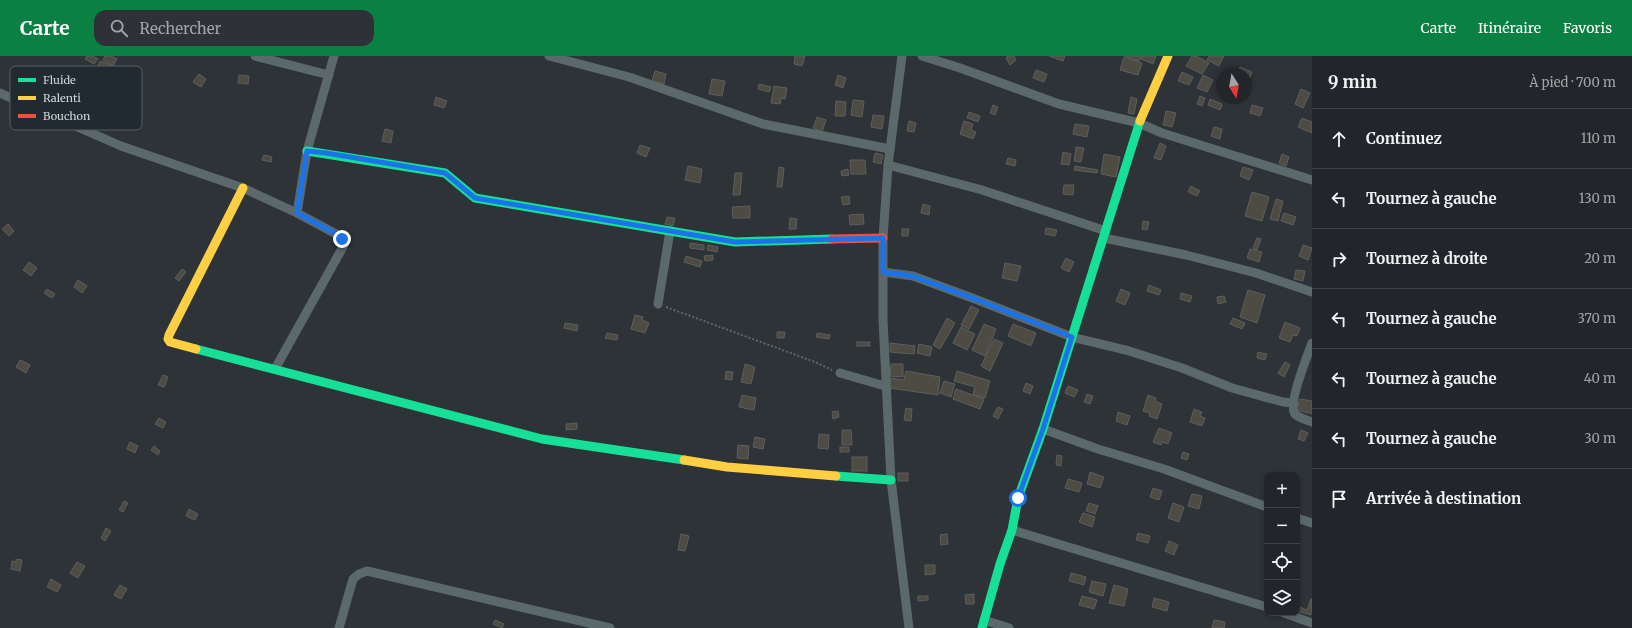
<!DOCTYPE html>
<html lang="fr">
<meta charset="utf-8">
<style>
:root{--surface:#22262a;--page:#2e3236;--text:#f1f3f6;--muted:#a2a5a8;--line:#3f4347;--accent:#0b8043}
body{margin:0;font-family:Merriweather,serif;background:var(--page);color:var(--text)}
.controls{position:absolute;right:12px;bottom:12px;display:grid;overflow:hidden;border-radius:8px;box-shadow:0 2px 6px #0003}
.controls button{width:36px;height:36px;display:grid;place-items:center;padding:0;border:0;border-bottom:1px solid var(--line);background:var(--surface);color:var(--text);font:20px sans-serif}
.compass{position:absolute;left:1216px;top:12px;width:36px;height:36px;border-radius:50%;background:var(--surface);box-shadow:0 2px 6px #0003;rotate:169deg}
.stop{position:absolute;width:12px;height:12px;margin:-9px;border:3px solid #1a73e8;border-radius:50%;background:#fff}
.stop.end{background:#1a73e8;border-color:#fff;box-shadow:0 1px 4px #0008}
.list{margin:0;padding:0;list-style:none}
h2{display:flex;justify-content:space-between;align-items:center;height:52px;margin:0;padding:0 16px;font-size:17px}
h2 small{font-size:13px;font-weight:400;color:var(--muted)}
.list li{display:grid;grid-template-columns:26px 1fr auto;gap:12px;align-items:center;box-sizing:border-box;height:60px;padding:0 16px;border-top:1px solid var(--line)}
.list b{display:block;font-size:15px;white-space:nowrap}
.list em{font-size:13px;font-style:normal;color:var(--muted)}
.icon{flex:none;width:22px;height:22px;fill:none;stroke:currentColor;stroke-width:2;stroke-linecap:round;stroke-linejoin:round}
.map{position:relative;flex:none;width:1312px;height:572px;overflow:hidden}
header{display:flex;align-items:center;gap:24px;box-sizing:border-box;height:56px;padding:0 20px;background:var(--accent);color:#fff}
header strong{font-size:19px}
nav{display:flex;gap:22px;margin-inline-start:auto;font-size:14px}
.search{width:280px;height:36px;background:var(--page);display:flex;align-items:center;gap:10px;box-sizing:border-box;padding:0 14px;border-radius:12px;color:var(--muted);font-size:15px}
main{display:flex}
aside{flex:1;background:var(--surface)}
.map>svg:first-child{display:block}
</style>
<header>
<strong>Carte</strong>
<div class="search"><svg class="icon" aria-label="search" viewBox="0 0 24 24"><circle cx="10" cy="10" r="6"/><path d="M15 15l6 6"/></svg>Rechercher</div>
<nav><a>Carte</a><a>Itinéraire</a><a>Favoris</a></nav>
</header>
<main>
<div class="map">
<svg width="1312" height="572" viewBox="0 0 1312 572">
<rect width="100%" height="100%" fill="#2e3338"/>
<g fill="#4e4b43" stroke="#5d5e5e">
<polygon points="87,0 93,0 98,3 94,8 85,3"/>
<polygon points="105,0 111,0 117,3 113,10 103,4"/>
<polygon points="795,0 805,0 802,10 794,8"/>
<polygon points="1008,0 1014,0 1016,4 1010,9 1006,2"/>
<polygon points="1049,0 1065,0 1063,5"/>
<polygon points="1125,0 1141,0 1139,5"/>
<polygon points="1142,0 1156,0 1153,8 1141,3"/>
<polygon points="1192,0 1196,0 1209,7 1202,18 1186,10"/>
<polygon points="1209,0 1224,0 1219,10 1207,4"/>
<polygon points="1124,1 1142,7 1138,19 1120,14"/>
<polygon points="100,5 110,9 105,21 95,16"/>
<polygon points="1240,11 1252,16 1246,32 1246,18 1237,18"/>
<polygon points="1036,14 1047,18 1044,26 1033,22"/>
<polygon points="655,15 666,18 664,28 652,25"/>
<polygon points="1182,16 1193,21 1189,29 1178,25"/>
<polygon points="199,18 206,23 201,31 193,26"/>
<polygon points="239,19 249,20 248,28 238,27"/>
<polygon points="838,19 846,22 843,32 835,29"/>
<polygon points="1203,19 1213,24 1207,36 1197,32"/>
<polygon points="712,23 725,25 722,40 709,38"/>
<polygon points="759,28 771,31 769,36 758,33"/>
<polygon points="774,30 787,32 785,43 781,42 780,48 771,47"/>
<polygon points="1301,33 1310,37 1303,52 1295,48"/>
<polygon points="1200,40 1205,42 1202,50 1197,48"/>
<polygon points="436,41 447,45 444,52 434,49"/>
<polygon points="1131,41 1137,43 1134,58 1128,57"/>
<polygon points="1210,43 1222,48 1220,54 1208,49"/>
<polygon points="853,44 864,45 862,61 851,59"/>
<polygon points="836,45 846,46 845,60 835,60"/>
<polygon points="993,49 998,51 995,59 990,57"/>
<polygon points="1252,49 1263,52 1260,60 1250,57"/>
<polygon points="1166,55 1176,57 1172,71 1163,69"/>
<polygon points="969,56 980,60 978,66 967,62"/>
<polygon points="873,59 884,60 882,73 871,71"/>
<polygon points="817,61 826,64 822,76 813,72"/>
<polygon points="1302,62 1312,66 1312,77 1298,71"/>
<polygon points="909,65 916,67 914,76 907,75"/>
<polygon points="964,65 973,68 971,74 976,76 973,83 960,78"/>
<polygon points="1075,68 1089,70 1087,81 1073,78"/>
<polygon points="1214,71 1222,73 1220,83 1211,80"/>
<polygon points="385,73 393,75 391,87 382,85"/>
<polygon points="1160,87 1166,90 1161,104 1154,102"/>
<polygon points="640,89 650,92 646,101 637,97"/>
<polygon points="1076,91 1084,92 1081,106 1074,105"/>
<polygon points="1063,96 1071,98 1069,109 1061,108"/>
<polygon points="875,97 883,99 881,108 873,106"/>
<polygon points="1104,98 1120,101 1116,121 1101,118"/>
<polygon points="1282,98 1289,101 1286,110 1279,107"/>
<polygon points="264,99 272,101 271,106 262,104"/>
<polygon points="1008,102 1016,104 1015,110 1006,108"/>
<polygon points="850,104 865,104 866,118 851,118"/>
<polygon points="688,110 702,113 700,127 685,124"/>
<polygon points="1075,110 1098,114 1097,117 1074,114"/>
<polygon points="779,111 784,112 782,131 777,131"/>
<polygon points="1243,111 1253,114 1249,124 1240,120"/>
<polygon points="848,113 849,119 842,120 841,115"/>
<polygon points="735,117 742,117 740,139 733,139"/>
<polygon points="1064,129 1074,129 1073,139 1063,138"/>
<polygon points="1191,130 1200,135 1197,140 1188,136"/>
<polygon points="1252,136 1269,141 1262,165 1245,160"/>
<polygon points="849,140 850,148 843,149 841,141"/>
<polygon points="1276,143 1283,145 1278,165 1270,163"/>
<polygon points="923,148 930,150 929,159 921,157"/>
<polygon points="750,150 750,162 733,162 732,151"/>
<polygon points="1284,157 1296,161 1293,169 1281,165"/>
<polygon points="863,158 864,168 850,169 849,159"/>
<polygon points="667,161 675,162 673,170 665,168"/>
<polygon points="790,162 797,163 796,173 789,173"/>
<polygon points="1143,165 1149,166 1147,174 1142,173"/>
<polygon points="8,168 14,175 9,180 2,173"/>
<polygon points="1046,172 1057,174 1055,180 1045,178"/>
<polygon points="902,173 909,173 908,180 902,180"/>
<polygon points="1257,182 1261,183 1257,194 1253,192"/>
<polygon points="690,187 704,189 704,194 690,192"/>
<polygon points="708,189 718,191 717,196 707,194"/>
<polygon points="1303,189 1312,192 1308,204 1299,200"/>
<polygon points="1250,193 1262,196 1259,206 1247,202"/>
<polygon points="713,199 713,204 705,205 704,200"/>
<polygon points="686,200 702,205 700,211 684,206"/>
<polygon points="1066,202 1074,206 1069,216 1061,212"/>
<polygon points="29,206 37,212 31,220 23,214"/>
<polygon points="1005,207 1021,210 1017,225 1002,222"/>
<polygon points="182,213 186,216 179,225 175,222"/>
<polygon points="1296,214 1305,215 1303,225 1294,223"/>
<polygon points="78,224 87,230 82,237 74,231"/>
<polygon points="1149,229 1161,234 1159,239 1147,235"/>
<polygon points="47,233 55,238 52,242 44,237"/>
<polygon points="1121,233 1130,237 1125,249 1116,245"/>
<polygon points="1248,234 1265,239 1257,267 1240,261"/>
<polygon points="1181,237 1192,240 1190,246 1180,243"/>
<polygon points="1224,240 1226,246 1218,248 1217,241"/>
<polygon points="971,250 979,254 969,273 961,269"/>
<polygon points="635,259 643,261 642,264 649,267 645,277 631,273"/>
<polygon points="947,262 955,267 940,293 933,289"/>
<polygon points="1233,262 1245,267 1242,273 1230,268"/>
<polygon points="1285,266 1300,272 1297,280 1293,279 1290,286 1279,282"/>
<polygon points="565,267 578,269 577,275 564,272"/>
<polygon points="984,268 996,273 985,300 972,294"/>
<polygon points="1013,268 1036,277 1031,290 1008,280"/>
<polygon points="961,271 975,278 967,294 953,287"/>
<polygon points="777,276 785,276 784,282 777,282"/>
<polygon points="607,277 618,279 617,284 605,282"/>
<polygon points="817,277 830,279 829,283 816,281"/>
<polygon points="994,283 1003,287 990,315 981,310"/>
<rect x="857" y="286" width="13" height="4"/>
<polygon points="890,287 915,290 914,298 890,296"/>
<polygon points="919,288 932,291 930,300 917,297"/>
<polygon points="1258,296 1267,298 1265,304 1257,302"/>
<polygon points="20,304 30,309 26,317 16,311"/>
<polygon points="1285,306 1290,309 1284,321 1278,317"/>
<polygon points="745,308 755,311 751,328 741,326"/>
<polygon points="891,308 903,308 903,321 890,320"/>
<polygon points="726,315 733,316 732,324 725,323"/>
<polygon points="906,315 940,321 938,339 889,332 891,322 904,324"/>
<polygon points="957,315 990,325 985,342 973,338 975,331 954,325"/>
<polygon points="163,319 168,321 164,331 158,329"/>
<polygon points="944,325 955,328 951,341 940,337"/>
<polygon points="1026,327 1033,330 1030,338 1023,335"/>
<polygon points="1068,330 1078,334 1074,341 1065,337"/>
<polygon points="956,333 984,343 980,353 953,343"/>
<polygon points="1087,338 1093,340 1090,348 1084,346"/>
<polygon points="742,339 756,342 754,354 739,351"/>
<polygon points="1148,339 1156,342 1155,345 1162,348 1157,363 1149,360 1150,357 1143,355"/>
<polygon points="1300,343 1312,345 1312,358 1297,354"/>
<polygon points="998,351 1003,353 998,363 993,360"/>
<polygon points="906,352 912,353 911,365 904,364"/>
<polygon points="1194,353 1202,356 1200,360 1205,362 1202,370 1190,366"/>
<polygon points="838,355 839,361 833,363 832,356"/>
<polygon points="1118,356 1130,360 1127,369 1116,365"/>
<polygon points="159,362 166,366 163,372 155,368"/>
<polygon points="577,367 577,373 566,374 566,368"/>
<polygon points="1159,372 1172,377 1168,388 1162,386 1161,389 1153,386"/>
<polygon points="842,374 851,374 852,389 842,389"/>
<polygon points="1301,374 1308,377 1304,385 1298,383"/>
<polygon points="819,378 829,379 828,393 818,392"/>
<polygon points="755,381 765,383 763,393 753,391"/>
<polygon points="130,386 138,390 135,397 127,393"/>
<polygon points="738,389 749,390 748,403 737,402"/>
<polygon points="154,390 160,395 158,399 151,394"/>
<rect x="840" y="391" width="9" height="5"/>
<polygon points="1183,396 1189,398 1187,404 1181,402"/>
<polygon points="1057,399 1062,400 1061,410 1056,409"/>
<rect x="852" y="401" width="15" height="14"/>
<polygon points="1090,416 1104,421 1100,432 1087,428"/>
<rect x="898" y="417" width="10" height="8"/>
<polygon points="1068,423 1082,427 1079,436 1065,432"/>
<polygon points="1153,432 1162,435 1159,444 1150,441"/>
<polygon points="1192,438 1202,440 1199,453 1188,450"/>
<polygon points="124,445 128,447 123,456 119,454"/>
<polygon points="1089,447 1098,450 1095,458 1086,455"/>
<polygon points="1173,447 1184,451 1179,466 1168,462"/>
<polygon points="189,453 198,458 195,464 186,460"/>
<polygon points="1083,457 1095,461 1092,471 1079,466"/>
<polygon points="106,472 111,475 105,485 101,482"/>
<polygon points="1138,477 1150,480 1148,487 1136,484"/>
<polygon points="681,478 689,480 685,495 678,494"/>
<polygon points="947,478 948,488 941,489 940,479"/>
<polygon points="1169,485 1178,489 1174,499 1165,495"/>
<polygon points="16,503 22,504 20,515 11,513 12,505 16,506"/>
<polygon points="77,506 85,510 78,522 70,517"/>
<polygon points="925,509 935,509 935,518 925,519"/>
<polygon points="1071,517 1086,521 1084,529 1069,525"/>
<polygon points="51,523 61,529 57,536 47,531"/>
<polygon points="1092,525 1106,528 1103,540 1089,536"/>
<polygon points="120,529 127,533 121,543 114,539"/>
<polygon points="1114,529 1128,533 1124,550 1109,547"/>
<polygon points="974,538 974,548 966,548 965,539"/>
<polygon points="918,540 928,540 928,544 918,545"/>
<polygon points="1082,540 1097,544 1094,553 1079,549"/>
<polygon points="1154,542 1169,546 1167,555 1152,551"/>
<polygon points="1311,543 1312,543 1311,559 1297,555 1297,550 1307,554"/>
<polygon points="495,564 504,568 502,572 493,568"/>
<polygon points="1214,564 1225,566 1224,572 1212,572"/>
</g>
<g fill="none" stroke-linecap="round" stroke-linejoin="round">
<polyline stroke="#5d6768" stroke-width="2" stroke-dasharray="2 2" stroke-linecap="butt" points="666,251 815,306 832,314"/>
<g stroke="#5c696a" stroke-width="9">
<polyline points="255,0 329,19"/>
<polyline points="549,0 629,21 763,68 890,93"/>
<polyline points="902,0 888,109 883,182 883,264 891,424 909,572"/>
<polyline points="922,0 960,12 1059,48 1139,67 1162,77 1312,124"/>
<polyline points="0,37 121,90 243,132 297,157 338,179 342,183 344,189 275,313"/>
<polyline points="888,109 982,134 1106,175"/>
<polyline points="297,157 307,95 334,0"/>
<polyline points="1104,182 1186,199 1256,217 1312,236"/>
<polyline points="883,216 913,220 975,243 1072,281 1126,294 1182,312 1232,332 1283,346 1294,347"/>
<polyline points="658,248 670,175"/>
<path d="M1312 287C1308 298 1287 350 1295 358 1299 362 1307 364 1312 366"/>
<polyline points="840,317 885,330"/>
<polyline points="1043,373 1098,393 1164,413 1267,451"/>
<polyline points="1297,462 1312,467"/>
<polyline points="1012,474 1267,551"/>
<polyline points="1284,557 1312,567"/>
<polyline points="984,564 1009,572"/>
<polyline points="339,572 353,523 359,518 367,515 610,572"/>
</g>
<g stroke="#16e098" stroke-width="9">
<polyline points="307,95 445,117 475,142 735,186 832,183"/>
<polyline points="196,293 542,383 684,404"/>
<polyline points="836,420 891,424"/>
<polyline points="982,572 1000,508 1012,474 1018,442 1043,373 1140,65"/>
</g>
<g stroke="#ffcf43" stroke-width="9">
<polyline points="1140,65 1168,0"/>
<polyline points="196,293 170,286 168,283 169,279 243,132"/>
<polyline points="684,404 727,411 836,420"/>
</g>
<polyline stroke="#f24e42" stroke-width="9" points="832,183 883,182"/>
</g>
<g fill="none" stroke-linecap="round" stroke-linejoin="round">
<polyline stroke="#1a73e8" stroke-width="5" points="342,183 338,179 297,157 307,95 326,97 445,117 475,142 735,186 883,182 883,216 912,220 975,243 1072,281 1043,373 1018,442"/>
</g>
<rect x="10" y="10" width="132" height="64" rx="6" fill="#212a31" stroke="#555d63" stroke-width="1"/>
<rect x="18" y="22" width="18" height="4" fill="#16e098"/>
<rect x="18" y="40" width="18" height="4" fill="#ffcf43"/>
<rect x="18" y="58" width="18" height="4" fill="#f24e42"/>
<g font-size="11" fill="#ced4d8">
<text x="43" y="28">Fluide</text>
<text x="43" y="46">Ralenti</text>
<text x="43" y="64">Bouchon</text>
</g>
</svg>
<div class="controls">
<button>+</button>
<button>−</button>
<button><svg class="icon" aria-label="locate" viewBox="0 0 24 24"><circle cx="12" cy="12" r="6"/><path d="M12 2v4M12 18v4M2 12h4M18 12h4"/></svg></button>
<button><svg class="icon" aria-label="layers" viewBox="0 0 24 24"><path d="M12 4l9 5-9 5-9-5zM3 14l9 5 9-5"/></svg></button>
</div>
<svg class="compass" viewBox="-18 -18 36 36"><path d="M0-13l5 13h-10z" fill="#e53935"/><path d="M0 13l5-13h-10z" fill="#a2a5a8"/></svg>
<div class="stop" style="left:1018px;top:442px"></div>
<div class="stop end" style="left:342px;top:183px"></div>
</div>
<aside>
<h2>9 min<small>À pied · 700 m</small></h2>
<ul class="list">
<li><svg class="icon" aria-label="ahead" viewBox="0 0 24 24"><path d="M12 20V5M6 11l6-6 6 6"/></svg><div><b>Continuez</b></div><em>110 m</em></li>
<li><svg class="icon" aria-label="left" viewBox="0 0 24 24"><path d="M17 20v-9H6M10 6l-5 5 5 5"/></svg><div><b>Tournez à gauche</b></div><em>130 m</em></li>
<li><svg class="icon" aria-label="right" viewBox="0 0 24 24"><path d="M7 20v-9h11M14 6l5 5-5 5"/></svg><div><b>Tournez à droite</b></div><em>20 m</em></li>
<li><svg class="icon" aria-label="left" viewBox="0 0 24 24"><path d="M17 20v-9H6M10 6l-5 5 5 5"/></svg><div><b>Tournez à gauche</b></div><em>370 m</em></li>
<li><svg class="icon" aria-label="left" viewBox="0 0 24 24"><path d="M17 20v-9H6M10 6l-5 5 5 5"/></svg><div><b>Tournez à gauche</b></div><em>40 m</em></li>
<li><svg class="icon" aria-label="left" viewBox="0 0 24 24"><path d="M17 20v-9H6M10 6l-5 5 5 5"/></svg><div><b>Tournez à gauche</b></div><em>30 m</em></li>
<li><svg class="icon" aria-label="arrive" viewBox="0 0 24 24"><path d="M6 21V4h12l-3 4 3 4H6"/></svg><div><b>Arrivée à destination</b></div></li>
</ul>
</aside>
</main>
